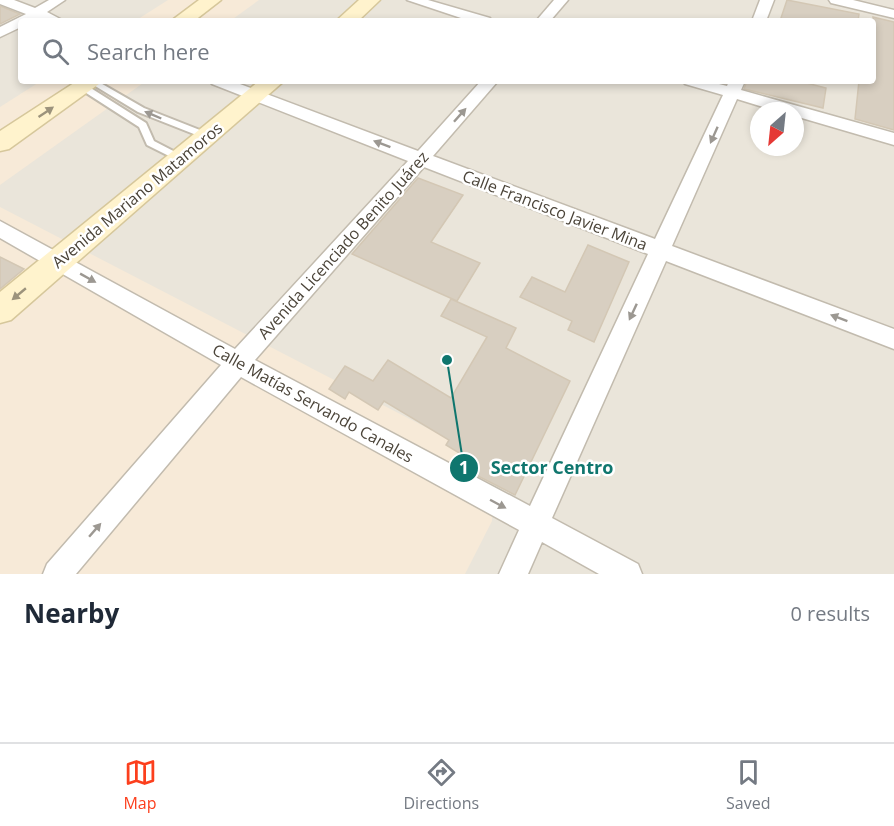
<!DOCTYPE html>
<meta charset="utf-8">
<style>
:root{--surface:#fff;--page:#f6f6f7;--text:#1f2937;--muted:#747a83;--line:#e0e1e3;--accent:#fc3f1d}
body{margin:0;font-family:"Open Sans",sans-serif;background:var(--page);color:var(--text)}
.compass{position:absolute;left:750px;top:102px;width:54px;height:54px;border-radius:50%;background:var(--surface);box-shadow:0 3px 9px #0003;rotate:207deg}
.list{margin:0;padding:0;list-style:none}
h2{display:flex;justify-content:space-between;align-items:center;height:78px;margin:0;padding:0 24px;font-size:26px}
h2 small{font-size:20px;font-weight:400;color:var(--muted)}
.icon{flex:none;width:33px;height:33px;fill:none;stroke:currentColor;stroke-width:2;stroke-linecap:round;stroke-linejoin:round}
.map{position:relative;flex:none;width:894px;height:574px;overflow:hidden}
.search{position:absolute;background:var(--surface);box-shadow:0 3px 9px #0003;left:18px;right:18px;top:18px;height:66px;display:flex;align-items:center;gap:15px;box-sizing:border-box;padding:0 21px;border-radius:6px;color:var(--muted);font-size:22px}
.sheet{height:168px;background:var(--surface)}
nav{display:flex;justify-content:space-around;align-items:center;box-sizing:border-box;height:84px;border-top:2px solid var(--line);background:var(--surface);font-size:16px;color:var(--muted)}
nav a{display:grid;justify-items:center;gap:3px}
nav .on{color:var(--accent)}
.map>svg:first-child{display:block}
</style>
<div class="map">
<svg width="894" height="574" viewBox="0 0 894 574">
<rect width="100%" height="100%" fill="#f6f3ec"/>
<path fill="#eae5da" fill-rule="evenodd" d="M0 0H894V574H0ZM21 21H873V81H21ZM759 111H795V147H759Z"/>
<g fill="#f7ead8">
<polygon points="168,0 259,0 230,21 135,21"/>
<polygon points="41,81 146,81 0,185 0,107"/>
<polygon points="0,207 493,462 492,521 465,574 0,574"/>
</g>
<g fill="#d8cfc1" stroke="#d3c7b4" stroke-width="1.5">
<polygon points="787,0 859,14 858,21 780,21"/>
<polygon points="0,6 20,14 0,24"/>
<polygon points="873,17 894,22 894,130 855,119 859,81 873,81"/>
<polygon points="747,81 799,81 826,88 823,108 744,89"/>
<polygon points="418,178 463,195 431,242 480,263 457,301 352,254"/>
<polygon points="588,245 629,262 594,342 568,330 572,321 520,297 532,277 565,292"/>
<polygon points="0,257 24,269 0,289"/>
<polygon points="451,299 516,328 506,348 570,381 515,495 474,474 479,465 446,445 449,440 384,401 378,410 349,392 345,399 329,389 345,366 373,381 388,360 451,398 487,337 441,316"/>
</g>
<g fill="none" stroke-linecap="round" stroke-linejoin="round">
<g stroke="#c2bbae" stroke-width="4">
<g id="service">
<polygon points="87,81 97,81 144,108 210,134 211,136 210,138 204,138 138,112"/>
<polygon points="80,85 86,85 146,123 154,141 183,156 183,160 177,160 147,145 139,127 80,89"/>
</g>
</g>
<g stroke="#c2bbae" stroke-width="3">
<g id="minor">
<polygon points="0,0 14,0 35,8 49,0 65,0 47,12 64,21 37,18 21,21 21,27 0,37 0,27 26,14 0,4"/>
<polygon points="407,0 428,0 490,18 492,21 470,21"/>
<polygon points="554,0 568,0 550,21 536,21"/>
<polygon points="760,0 774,0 766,21 752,21"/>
<polygon points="829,0 853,0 894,10 894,18 831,3"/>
<path d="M209 81H232L418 151 481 81H498L433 156 655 239 723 95 685 84 682 81H707L727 86 729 81H745L741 90 894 133V145L795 116V111H776L737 99 672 246 894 329V349L666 261 552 518 638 564 642 574H599L542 542 528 574H499L519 530 241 377 76 574H43L47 564 221 365 0 238V221L235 349 408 161 212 84ZM424 167 648 254 530 506 255 360Z"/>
</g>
</g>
<g stroke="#d6c79b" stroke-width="3">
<g id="secondary">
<polygon points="199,0 221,0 194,21 171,21"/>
<polygon points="359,0 380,0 358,21 336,21"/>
<polygon points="77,81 103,81 9,149 0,151 0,131"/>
<polygon points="259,81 284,81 11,320 0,323 0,292"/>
</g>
</g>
<use href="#service" fill="#fff" fill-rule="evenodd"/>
<use href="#minor" fill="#fff" fill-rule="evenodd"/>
<use href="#secondary" fill="#fff3cd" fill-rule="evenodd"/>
</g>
<defs><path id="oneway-solid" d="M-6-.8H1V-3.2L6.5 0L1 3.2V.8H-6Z" transform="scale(1.5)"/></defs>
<g fill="#9c937c">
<use href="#oneway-solid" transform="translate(46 112) rotate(-34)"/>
<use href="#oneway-solid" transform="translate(19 294) rotate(140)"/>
</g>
<g fill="#9c9892">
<use href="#oneway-solid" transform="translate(153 115) rotate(-157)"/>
<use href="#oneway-solid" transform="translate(460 115) rotate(-48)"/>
<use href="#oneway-solid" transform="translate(714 135) rotate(114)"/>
<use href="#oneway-solid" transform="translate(382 144) rotate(-159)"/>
<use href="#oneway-solid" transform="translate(88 278) rotate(29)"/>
<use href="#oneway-solid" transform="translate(633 312) rotate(115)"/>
<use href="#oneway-solid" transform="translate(839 318) rotate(-159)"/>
<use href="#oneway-solid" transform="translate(498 504) rotate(28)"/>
<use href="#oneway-solid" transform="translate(95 530) rotate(-49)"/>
</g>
<g text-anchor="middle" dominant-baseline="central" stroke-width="5" stroke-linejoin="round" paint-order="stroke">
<g font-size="16" fill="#4b4439" stroke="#fff">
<text transform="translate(137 195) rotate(-40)">Avenida Mariano Matamoros</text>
<text transform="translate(555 210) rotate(21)">Calle Francisco Javier Mina</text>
<text transform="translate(343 245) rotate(-48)">Avenida Licenciado Benito Juárez</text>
<text transform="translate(313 403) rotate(29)">Calle Matías Servando Canales</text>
</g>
</g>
<path fill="none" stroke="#0f766e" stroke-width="2" d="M447 360L464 468"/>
<g fill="#0f766e" stroke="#fff" stroke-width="2">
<circle cx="447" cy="360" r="6"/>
<circle cx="464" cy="468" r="15"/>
</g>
<g font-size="18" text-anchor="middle" font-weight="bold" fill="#fff">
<text x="464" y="474">1</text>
</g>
<g font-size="18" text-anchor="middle" font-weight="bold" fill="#0f766e" stroke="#fff" stroke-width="5" stroke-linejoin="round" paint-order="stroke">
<text x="552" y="474">Sector Centro</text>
</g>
</svg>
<svg class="compass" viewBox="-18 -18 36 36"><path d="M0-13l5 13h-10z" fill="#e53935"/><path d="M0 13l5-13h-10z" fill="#747a83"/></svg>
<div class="search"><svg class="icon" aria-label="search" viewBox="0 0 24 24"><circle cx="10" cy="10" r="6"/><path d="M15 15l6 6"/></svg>Search here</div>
</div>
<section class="sheet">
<h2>Nearby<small>0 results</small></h2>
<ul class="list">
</ul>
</section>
<nav>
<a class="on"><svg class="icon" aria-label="map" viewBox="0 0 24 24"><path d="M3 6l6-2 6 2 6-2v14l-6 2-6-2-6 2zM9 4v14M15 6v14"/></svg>Map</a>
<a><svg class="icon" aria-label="directions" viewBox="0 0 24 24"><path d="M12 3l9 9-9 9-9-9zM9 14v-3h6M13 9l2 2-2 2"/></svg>Directions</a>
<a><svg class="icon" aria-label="saved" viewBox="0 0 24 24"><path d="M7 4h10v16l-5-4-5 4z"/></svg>Saved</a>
</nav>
